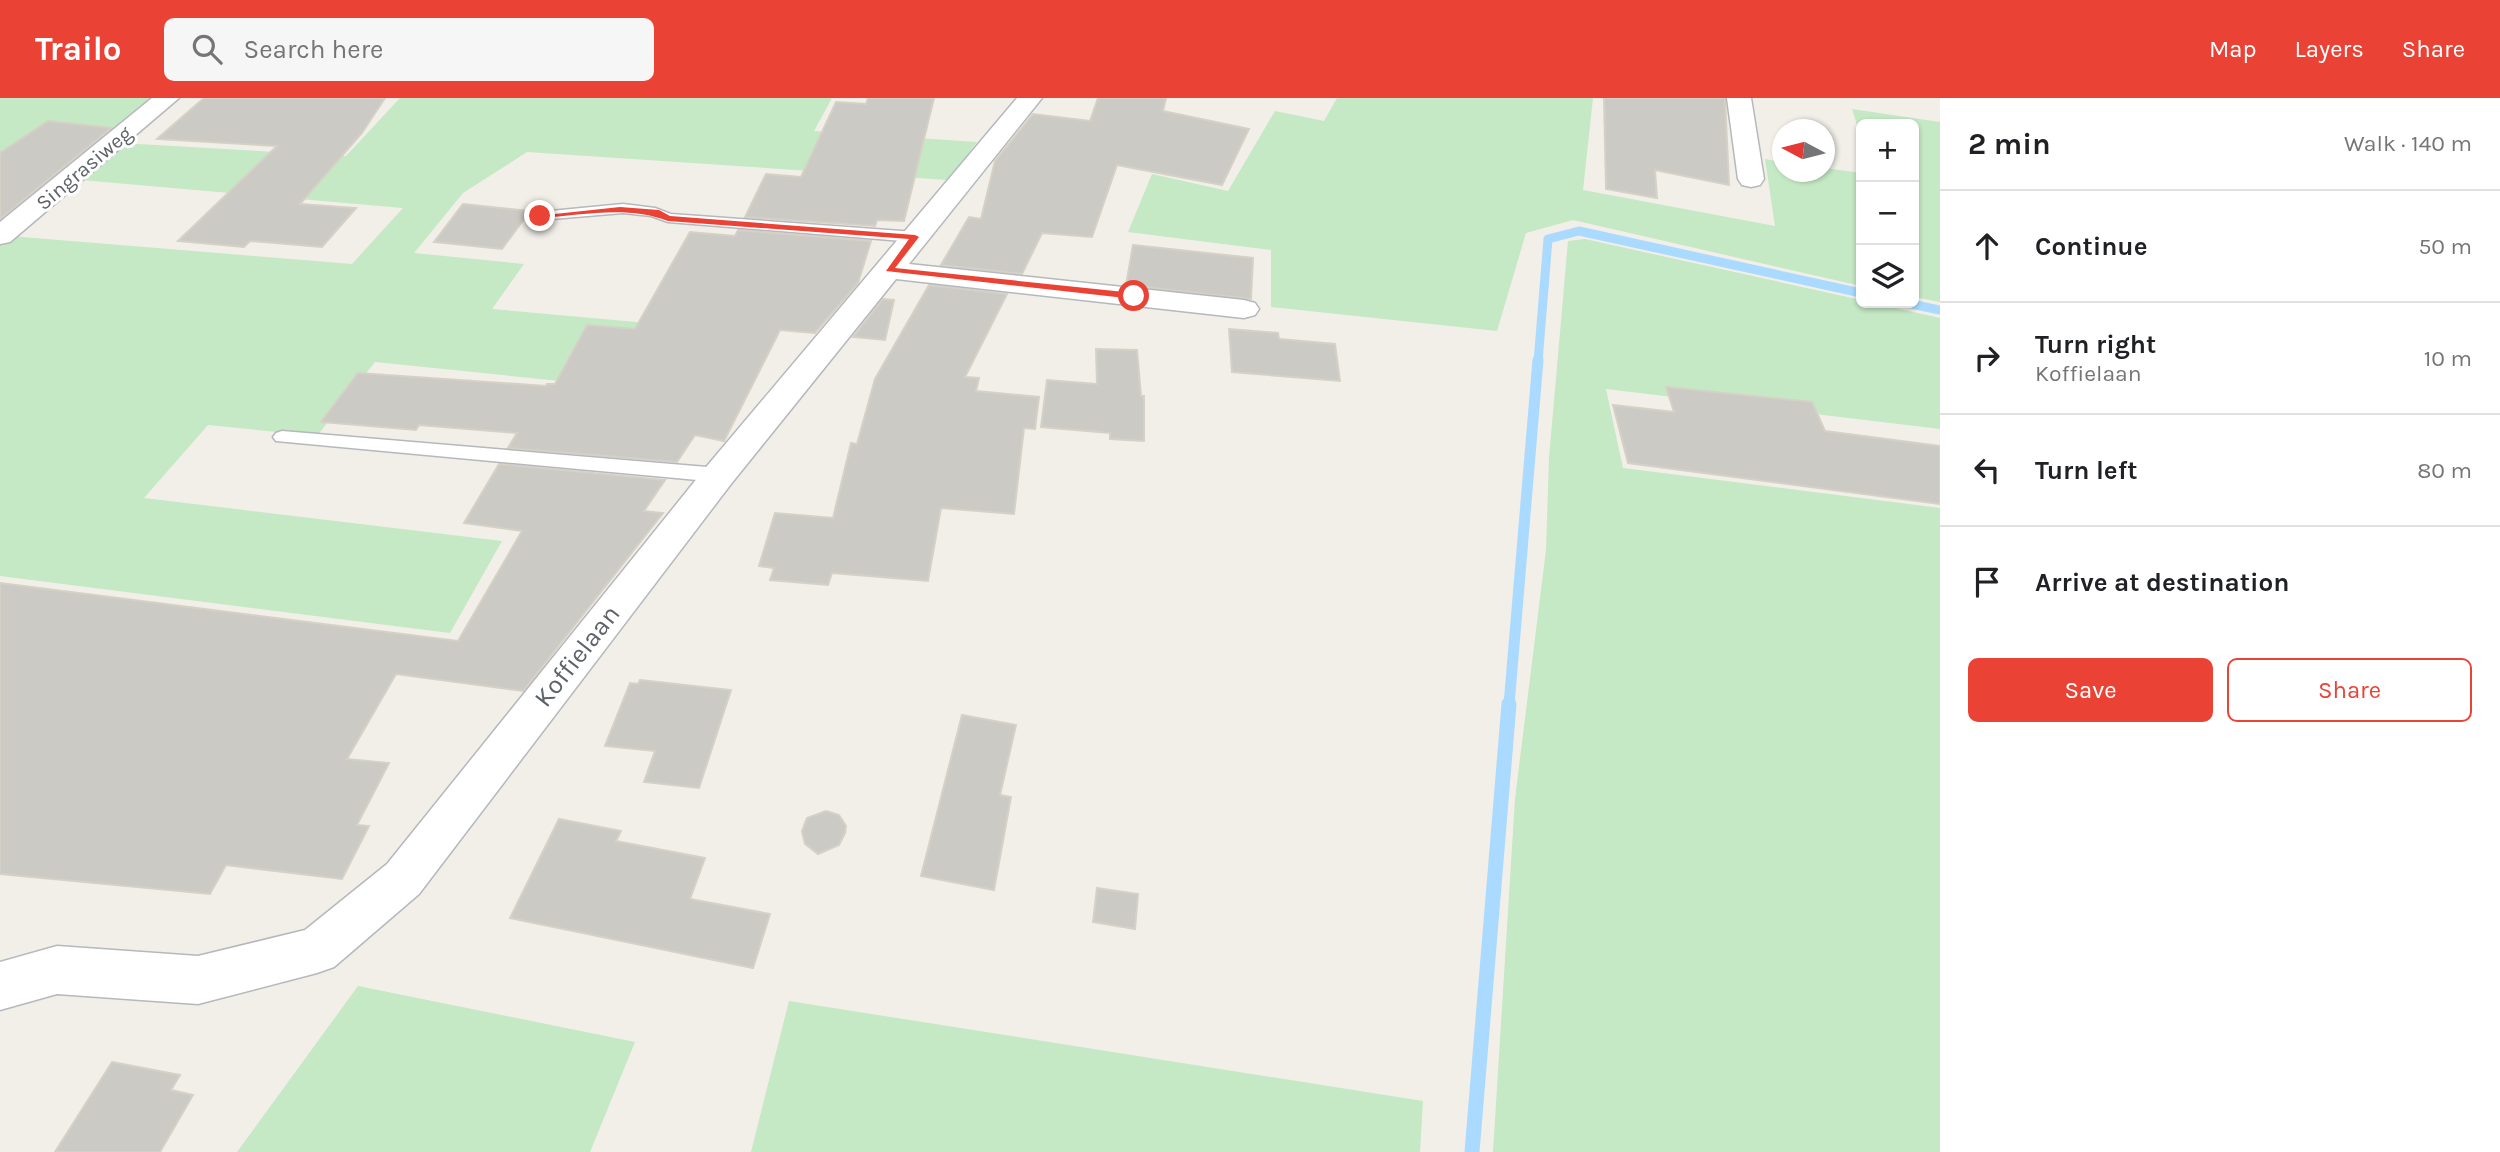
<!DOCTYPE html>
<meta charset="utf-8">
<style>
:root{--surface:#fff;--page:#f6f6f6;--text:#202124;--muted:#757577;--line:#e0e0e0;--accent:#ea4335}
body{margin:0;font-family:Karla,sans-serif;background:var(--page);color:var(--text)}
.controls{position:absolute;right:21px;top:21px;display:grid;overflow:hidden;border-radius:10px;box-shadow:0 2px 5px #0004}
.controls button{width:63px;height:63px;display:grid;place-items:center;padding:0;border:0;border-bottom:2px solid var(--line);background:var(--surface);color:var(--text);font:35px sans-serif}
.compass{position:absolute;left:1772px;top:21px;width:63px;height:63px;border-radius:50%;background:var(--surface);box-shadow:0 2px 5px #0004;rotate:277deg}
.stop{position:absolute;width:21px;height:21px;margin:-16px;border:5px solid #ea4335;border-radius:50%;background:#fff}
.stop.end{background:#ea4335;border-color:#fff;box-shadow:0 2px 7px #0008}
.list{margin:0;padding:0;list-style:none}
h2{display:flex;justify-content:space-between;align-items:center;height:91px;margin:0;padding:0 28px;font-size:30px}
h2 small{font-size:23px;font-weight:400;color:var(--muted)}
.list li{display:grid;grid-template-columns:46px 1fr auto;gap:21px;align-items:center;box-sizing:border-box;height:112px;padding:0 28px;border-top:2px solid var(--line)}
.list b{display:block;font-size:26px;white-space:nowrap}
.list p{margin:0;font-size:23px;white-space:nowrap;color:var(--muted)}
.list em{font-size:23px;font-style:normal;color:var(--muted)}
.actions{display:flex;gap:14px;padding:21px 28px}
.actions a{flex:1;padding:16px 0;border:2px solid var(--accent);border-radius:10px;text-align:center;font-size:24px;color:var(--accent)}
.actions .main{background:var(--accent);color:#fff}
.icon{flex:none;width:38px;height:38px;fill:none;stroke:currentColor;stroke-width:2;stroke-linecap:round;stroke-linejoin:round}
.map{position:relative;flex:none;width:1940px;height:1054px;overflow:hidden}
header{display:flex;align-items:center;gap:42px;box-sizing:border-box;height:98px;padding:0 35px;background:var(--accent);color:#fff}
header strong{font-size:33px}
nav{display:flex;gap:38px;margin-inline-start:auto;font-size:24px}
.search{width:490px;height:63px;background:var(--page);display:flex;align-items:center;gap:18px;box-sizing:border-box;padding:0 24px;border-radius:10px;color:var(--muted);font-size:26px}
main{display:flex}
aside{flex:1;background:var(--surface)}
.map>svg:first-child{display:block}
</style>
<header>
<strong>Trailo</strong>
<div class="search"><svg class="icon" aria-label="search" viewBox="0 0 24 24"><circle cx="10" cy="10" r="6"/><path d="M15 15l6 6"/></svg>Search here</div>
<nav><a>Map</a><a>Layers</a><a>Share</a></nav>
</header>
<main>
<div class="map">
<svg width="1940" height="1054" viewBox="0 0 1940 1054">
<rect width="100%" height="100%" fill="#f1efe8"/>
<g fill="#c5e8c5">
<polygon points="0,0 150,0 77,59 0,54"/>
<polygon points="400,0 832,0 814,33 977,44 948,82 527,54 463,95 414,155 524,166 492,211 681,228 648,292 375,264 317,338 208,327 144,400 502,443 450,535 0,478 0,146 10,138 352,166 403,110 81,82 120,45 346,58"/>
<polygon points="1337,0 1593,0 1583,92 1775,128 1765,61 1782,64 1783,74 1825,74 1825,70 1861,75 1861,188 1573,122 1526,135 1497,233 1271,209 1271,152 1128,134 1152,76 1228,93 1275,13 1324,23"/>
<polygon points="1852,11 1940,24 1940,204 1914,199 1914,26 1861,26 1861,40"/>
<polygon points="1585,141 1861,202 1861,205 1873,205 1940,220 1940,331 1606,291 1623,370 1940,410 1940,1054 1493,1054 1515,701 1546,452 1549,360 1568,143"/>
<polygon points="358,888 635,944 590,1054 237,1054"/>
<polygon points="789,903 1423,1003 1420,1054 751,1054"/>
</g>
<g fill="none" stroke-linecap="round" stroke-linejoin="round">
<g stroke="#aadaff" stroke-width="9">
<polyline points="1906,205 1940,212"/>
<polyline points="1538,264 1548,141 1579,133 1861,195"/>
</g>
<polyline stroke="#aadaff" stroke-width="11" points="1509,607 1538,262"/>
<polyline stroke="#aadaff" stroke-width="15" points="1472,1054 1509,606"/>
</g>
<g fill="#cccac5" stroke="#d6d1c6" stroke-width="2">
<polygon points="204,0 385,0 362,35 300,106 356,110 322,149 250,143 244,149 178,143 277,48 157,41"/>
<polygon points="868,0 934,0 904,123 877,122 875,128 745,119 766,76 801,79 836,4 866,6"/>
<polygon points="1098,0 1166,0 1163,13 1249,31 1222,87 1117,67 1092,139 1042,135 1022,176 941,167 969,119 981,121 995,63 1033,16 1090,23"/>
<polygon points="1604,0 1725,0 1729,87 1655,72 1657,100 1606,91"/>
<polygon points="48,23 111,30 0,121 0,55"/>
<polygon points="463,106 530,113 502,151 434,144"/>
<polygon points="738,132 871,143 858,185 815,235 780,232 724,343 695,337 677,364 508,350 517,335 419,327 416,332 321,324 358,275 546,288 547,286 555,286 587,227 635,231 690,134 735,138"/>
<polygon points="1133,147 1253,160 1251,201 1126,187"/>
<polygon points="929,187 1007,196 965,279 979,280 976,293 1039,299 1035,331 1024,330 1014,416 941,410 928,483 832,475 828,487 770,482 774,470 759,468 775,415 833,420 851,345 857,346 875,281"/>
<polygon points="883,201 894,202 885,242 853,239"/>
<polygon points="1229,231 1278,235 1279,241 1335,246 1340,283 1232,274"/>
<polygon points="1096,251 1137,252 1141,298 1144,298 1144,343 1110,341 1110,335 1041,329 1047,282 1097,286"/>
<polygon points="1666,289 1812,304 1825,333 1940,348 1940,406 1628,365 1613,307 1674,314"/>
<polygon points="499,366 665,382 644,413 663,415 523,593 396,576 347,661 389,665 357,727 369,728 342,781 226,767 210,796 0,776 0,485 458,543 522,433 464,425"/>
<polygon points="640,582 731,592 699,690 644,684 655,653 605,648 630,585 638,586"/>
<polygon points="962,617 1016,627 1000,697 1011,699 994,792 921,778"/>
<polygon points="826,713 839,717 846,728 845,735 839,747 818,756 805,746 802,733 807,720"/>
<polygon points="559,721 621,733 616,743 705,760 690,801 770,816 753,870 510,820"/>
<polygon points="1097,790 1138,796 1135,831 1093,824"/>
<polygon points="112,964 180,977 171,992 193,997 160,1054 55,1054"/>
</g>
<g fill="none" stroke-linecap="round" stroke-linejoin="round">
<g stroke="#b5b8bc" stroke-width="3">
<g id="lane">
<polygon points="623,106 655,110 671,116 915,134 923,139 915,144 668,124 651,118 623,115 540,122 533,118 540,114"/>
<polygon points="282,333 719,370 726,372 728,377 726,382 719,384 276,343 273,339 276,335"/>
</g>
</g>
<g stroke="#b5b8bc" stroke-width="3">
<g id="street">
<polygon points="152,0 179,0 10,144 0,146 0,124"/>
<polygon points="1017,0 1042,0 909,166 1244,202 1255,205 1259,211 1255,217 1244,220 896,181 731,386 419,796 334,869 317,875 198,906 57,896 0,912 0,864 57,848 198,858 305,832 387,766 707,368"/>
<polygon points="1727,0 1751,0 1764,81 1760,87 1751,89 1742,87 1738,81"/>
</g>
</g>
<use href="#lane" fill="#fff" fill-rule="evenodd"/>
<use href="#street" fill="#fff" fill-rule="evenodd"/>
</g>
<path fill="#ea4335" d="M620 109 659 112 670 118 915 137 919 139 895 170 1134 195 1139 198 1134 201 886 173 909 141 668 123C628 107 582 117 540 120L536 118Z"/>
<g text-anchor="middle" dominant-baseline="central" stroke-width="6" stroke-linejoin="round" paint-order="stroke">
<g font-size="21" fill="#5f6368" stroke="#fff">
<text transform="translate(84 70) rotate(-40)">Singrasiweg</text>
</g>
<g font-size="26" fill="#5f6368" stroke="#fff">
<text transform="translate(577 558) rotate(-52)">Koffielaan</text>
</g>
</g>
</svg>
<div class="controls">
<button>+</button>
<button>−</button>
<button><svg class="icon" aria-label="layers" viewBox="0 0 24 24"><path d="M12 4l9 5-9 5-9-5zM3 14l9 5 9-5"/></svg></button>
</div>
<svg class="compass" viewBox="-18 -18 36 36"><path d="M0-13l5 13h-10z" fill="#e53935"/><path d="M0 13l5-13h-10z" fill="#757577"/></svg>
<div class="stop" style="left:1134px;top:198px"></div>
<div class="stop end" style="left:540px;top:118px"></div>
</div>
<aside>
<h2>2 min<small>Walk · 140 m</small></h2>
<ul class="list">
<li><svg class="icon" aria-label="ahead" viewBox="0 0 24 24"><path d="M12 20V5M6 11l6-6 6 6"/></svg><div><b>Continue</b></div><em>50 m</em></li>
<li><svg class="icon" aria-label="right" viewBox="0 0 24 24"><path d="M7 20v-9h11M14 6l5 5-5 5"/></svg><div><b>Turn right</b><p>Koffielaan</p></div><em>10 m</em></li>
<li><svg class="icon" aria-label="left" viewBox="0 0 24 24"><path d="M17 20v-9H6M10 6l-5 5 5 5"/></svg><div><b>Turn left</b></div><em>80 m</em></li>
<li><svg class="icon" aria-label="arrive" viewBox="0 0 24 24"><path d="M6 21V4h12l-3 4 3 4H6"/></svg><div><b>Arrive at destination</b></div></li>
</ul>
<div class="actions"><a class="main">Save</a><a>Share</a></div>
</aside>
</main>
